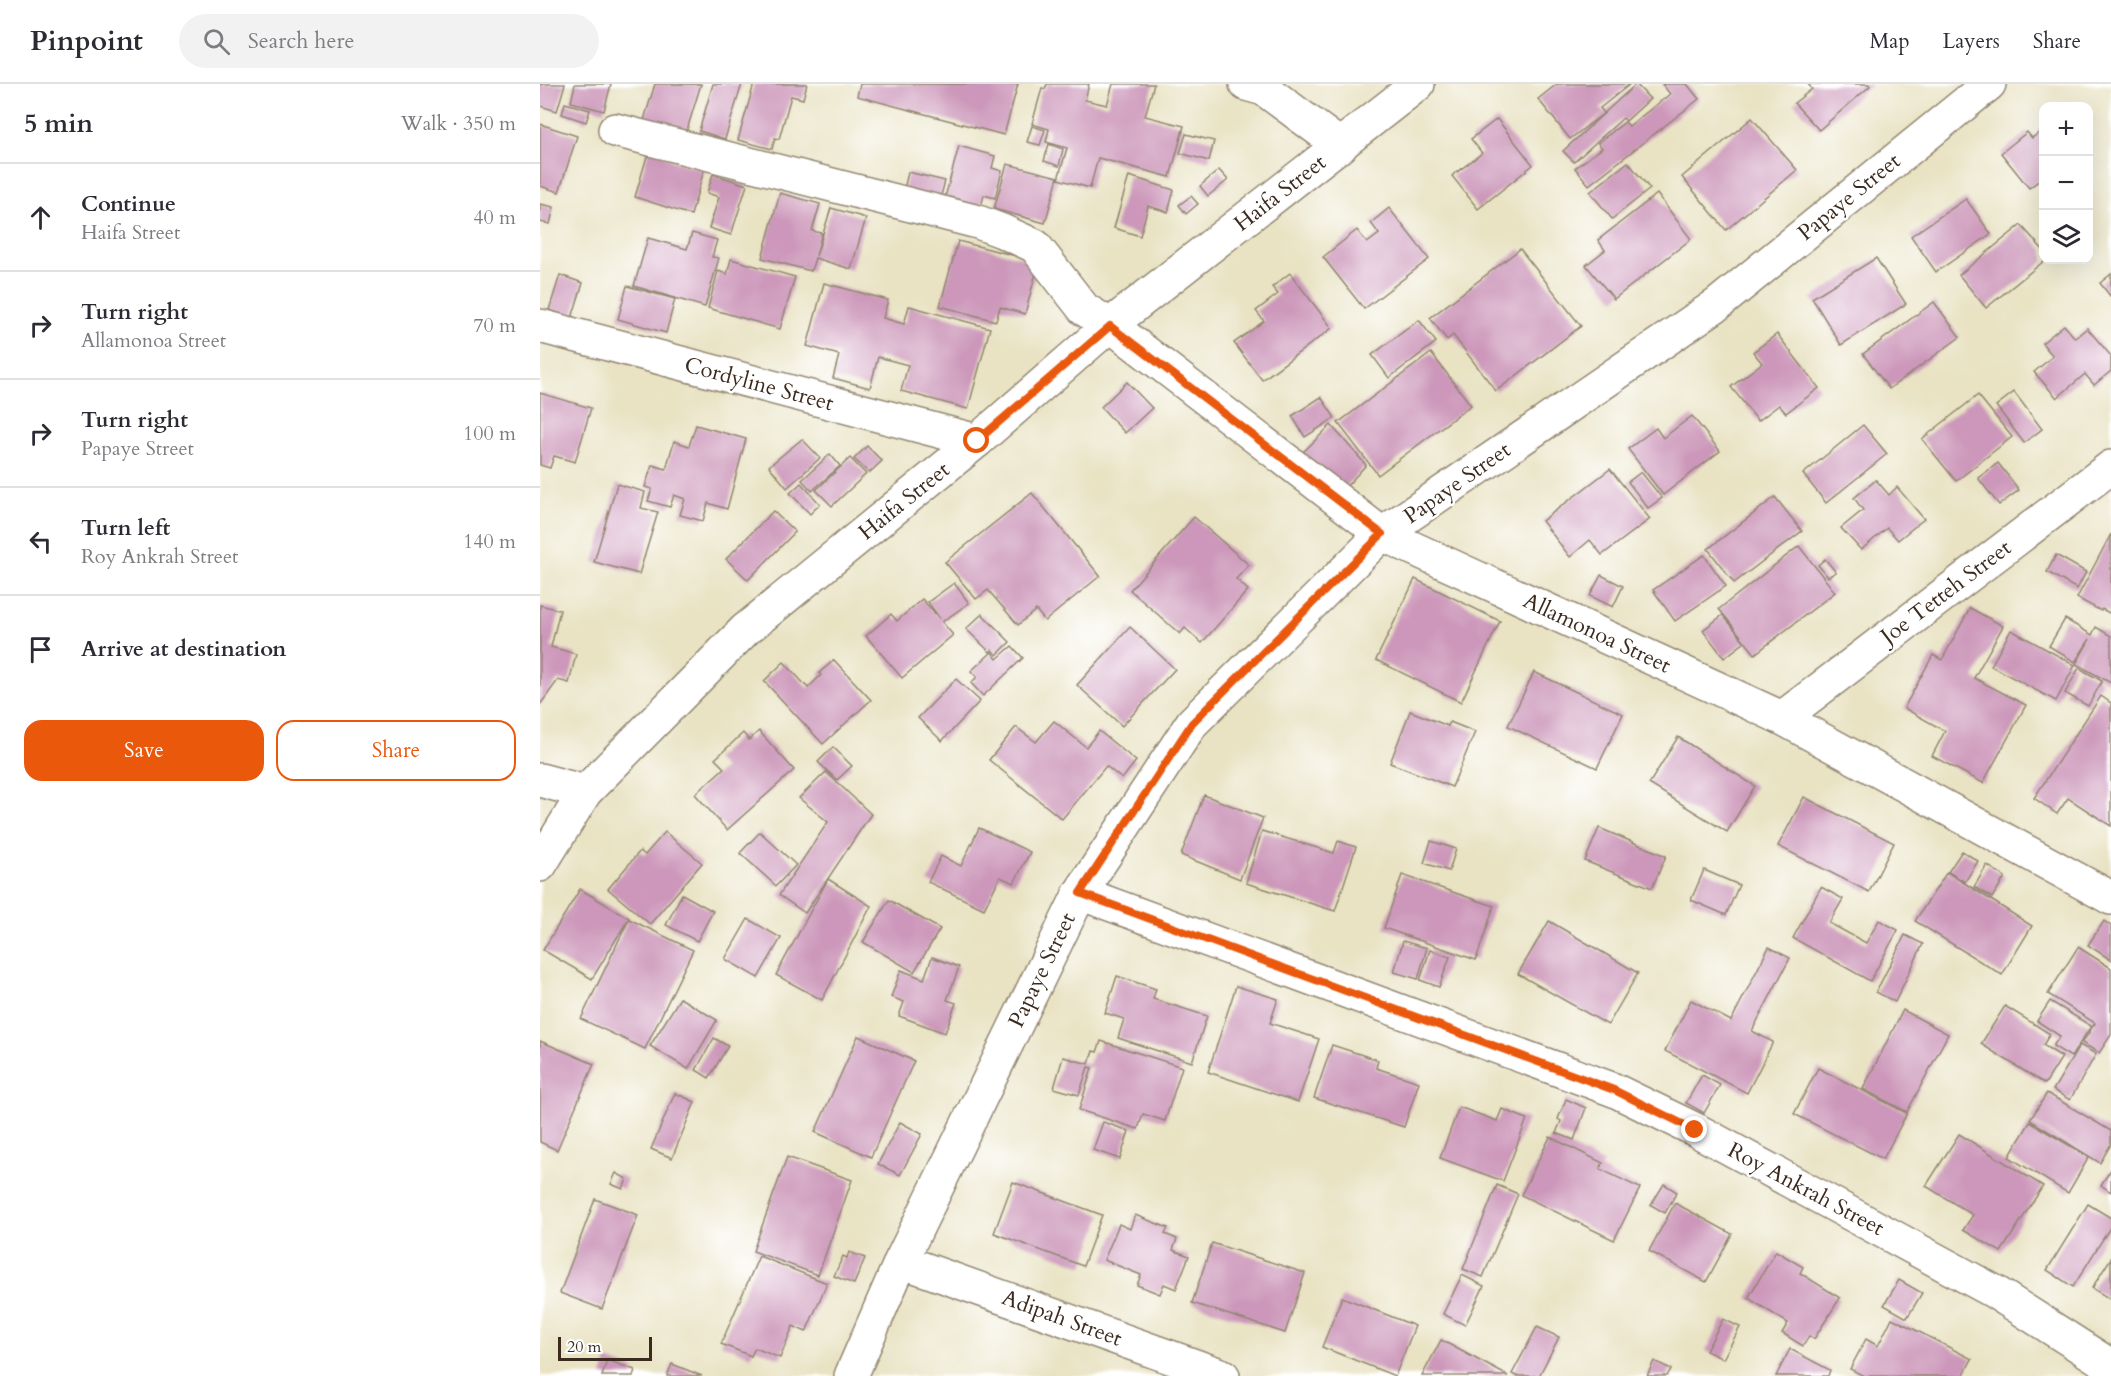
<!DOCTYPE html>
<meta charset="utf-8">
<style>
:root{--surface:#fff;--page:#f2f2f3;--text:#2b2b33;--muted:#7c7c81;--line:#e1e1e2;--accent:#ea580c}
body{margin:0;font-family:Cardo,serif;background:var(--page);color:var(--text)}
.controls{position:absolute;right:18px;top:18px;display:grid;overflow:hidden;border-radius:12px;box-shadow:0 6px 24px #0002}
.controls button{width:54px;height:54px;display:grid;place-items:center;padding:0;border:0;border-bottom:2px solid var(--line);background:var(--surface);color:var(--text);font:30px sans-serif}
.scale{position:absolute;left:18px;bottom:15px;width:94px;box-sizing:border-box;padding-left:6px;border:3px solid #3b2a1e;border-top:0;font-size:16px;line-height:21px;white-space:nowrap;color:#3b2a1e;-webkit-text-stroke:4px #fff;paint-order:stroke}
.stop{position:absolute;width:18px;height:18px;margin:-14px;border:4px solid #ea580c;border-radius:50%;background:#fff}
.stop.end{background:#ea580c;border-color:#fff;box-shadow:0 2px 6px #0008}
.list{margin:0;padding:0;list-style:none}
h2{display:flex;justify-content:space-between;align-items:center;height:78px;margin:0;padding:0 24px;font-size:26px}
h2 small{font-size:20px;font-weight:400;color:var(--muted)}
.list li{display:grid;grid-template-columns:39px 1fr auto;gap:18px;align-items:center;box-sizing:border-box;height:108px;padding:0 24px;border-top:2px solid var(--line)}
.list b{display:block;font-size:22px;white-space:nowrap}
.list p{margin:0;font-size:20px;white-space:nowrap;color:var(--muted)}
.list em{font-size:20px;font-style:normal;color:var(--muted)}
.actions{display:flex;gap:12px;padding:18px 24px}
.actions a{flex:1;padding:14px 0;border:2px solid var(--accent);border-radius:18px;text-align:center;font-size:21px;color:var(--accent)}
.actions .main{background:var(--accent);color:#fff}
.icon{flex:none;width:33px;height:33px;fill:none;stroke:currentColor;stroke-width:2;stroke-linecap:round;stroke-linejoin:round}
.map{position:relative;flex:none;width:1571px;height:1292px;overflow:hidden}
header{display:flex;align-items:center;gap:36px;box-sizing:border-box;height:84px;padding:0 30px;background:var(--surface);border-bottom:2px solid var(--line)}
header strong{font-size:28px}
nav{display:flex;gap:33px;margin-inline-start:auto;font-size:21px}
.search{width:420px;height:54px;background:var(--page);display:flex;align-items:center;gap:15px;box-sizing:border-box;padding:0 21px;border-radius:33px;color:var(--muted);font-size:22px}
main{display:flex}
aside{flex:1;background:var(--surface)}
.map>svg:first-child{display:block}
</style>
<header>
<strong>Pinpoint</strong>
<div class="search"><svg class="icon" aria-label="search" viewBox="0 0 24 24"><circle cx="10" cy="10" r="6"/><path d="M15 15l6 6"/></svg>Search here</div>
<nav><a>Map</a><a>Layers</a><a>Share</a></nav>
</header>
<main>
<aside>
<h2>5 min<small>Walk · 350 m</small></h2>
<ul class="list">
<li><svg class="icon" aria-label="ahead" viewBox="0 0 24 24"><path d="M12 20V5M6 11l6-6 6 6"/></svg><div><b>Continue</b><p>Haifa Street</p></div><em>40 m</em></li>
<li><svg class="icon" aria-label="right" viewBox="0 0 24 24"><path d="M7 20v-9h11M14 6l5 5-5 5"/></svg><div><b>Turn right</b><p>Allamonoa Street</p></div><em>70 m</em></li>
<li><svg class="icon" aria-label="right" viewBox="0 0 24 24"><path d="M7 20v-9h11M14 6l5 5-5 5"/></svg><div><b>Turn right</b><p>Papaye Street</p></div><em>100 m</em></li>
<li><svg class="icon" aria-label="left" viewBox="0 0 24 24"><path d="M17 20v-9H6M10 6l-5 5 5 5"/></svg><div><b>Turn left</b><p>Roy Ankrah Street</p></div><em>140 m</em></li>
<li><svg class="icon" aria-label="arrive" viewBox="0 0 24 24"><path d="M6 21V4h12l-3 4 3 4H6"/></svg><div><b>Arrive at destination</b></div></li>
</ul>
<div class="actions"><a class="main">Save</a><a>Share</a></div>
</aside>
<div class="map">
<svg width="1571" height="1292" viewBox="0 0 1571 1292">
<rect width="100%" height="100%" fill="#fff"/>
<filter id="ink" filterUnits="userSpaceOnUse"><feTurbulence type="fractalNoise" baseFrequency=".0167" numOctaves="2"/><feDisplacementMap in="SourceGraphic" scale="12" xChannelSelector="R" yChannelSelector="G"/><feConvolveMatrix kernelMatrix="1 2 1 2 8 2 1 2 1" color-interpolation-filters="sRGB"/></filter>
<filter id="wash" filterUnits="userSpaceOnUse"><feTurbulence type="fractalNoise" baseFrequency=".008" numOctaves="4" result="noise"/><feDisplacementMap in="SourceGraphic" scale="24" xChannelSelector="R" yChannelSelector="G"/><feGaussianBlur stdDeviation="1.35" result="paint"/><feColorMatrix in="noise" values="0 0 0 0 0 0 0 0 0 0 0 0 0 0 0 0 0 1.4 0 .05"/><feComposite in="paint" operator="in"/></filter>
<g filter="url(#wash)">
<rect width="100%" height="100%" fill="#e9e3c4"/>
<g id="blocks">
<g fill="#cc97ba">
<polygon points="0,0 25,0 17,27 0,22"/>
<polygon points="35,0 71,0 64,27 31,18"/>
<polygon points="115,0 161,0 146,49 104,36"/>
<polygon points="173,0 202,0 185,55 159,47"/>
<polygon points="214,0 267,0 263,15 251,12 239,55 235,54 232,65 198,56"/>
<polygon points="320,0 478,0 464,51 317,12"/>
<polygon points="507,0 549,0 545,16 567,21 573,0 614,0 605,32 644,42 630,93 558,74 550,104 518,95 527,64 506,58 509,45 492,40 502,4 505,5"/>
<polygon points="1017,0 1090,0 1060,24 1064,29 1030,55 998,15"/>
<polygon points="1096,0 1110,15 1086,37 1083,34 1034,78 1023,67"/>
<polygon points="1122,0 1147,0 1159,15 1049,101 1035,84 1062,64 1058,59 1085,38 1089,42 1130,10"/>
<polygon points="1268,0 1329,0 1330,2 1279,46 1254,19 1272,5"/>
<polygon points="25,19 50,26 46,38 22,30"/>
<polygon points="1212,34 1257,86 1186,146 1142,93"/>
<polygon points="957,35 993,81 938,125 912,92 942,69 931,55"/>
<polygon points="0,40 37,52 19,108 0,102"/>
<polygon points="492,42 505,46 500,61 487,58"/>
<polygon points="1504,45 1504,100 1500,96 1489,104 1461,69 1487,48 1492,54"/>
<polygon points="646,50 674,57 669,77 640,69"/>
<polygon points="509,60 523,65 519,82 504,77"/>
<polygon points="110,62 131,76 164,86 151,131 95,113"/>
<polygon points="419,62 455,72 452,84 462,87 455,114 444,111 440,127 404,117"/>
<polygon points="1088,78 1110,105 1072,135 1050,108"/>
<polygon points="467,80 518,93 505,139 454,125"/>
<polygon points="679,86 688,96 668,112 660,102"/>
<polygon points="368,88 405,97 399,119 363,110"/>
<polygon points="173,90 207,101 191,151 169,144 179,113 167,109"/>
<polygon points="589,92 634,106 628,128 608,122 600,152 574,144"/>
<polygon points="240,109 280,120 272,147 282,149 276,172 291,124 326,134 311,185 275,174 271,187 222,174"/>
<polygon points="1117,110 1151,155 1074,215 1046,181 1065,166 1058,156"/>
<polygon points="651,112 658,120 646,130 639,121"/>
<polygon points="1426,115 1451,150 1396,188 1371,152"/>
<polygon points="0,120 14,123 10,140 0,138"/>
<polygon points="849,124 889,175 824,225 783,173 817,146 827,159 839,150 831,139"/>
<polygon points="1481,141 1504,167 1504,177 1446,224 1419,191"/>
<polygon points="152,149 177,156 172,173 179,174 165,223 94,202 108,154 147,165"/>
<polygon points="418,157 499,178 485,230 460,223 456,237 400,222"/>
<polygon points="980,165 1041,242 956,307 913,251 907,256 890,234"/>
<polygon points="1336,174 1366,220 1301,261 1272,214"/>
<polygon points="191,175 255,193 240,245 168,224 178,187 187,190"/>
<polygon points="750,189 792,244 722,296 694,259 724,237 716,227 738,210 732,203"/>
<polygon points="1571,190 1571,213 1560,199"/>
<polygon points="20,191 43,199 32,234 9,226"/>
<polygon points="284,199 348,216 343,234 364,240 369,222 450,244 428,325 361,307 368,281 338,273 330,304 293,294 299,271 267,262"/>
<polygon points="87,202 135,215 126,249 78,235"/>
<polygon points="1394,218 1420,253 1349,305 1323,270"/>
<polygon points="879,236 896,258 849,294 832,271"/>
<polygon points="1524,241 1535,254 1547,244 1571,272 1571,287 1554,301 1545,290 1517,314 1494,288 1513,272 1502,259"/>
<polygon points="1237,250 1279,304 1246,329 1239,321 1218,337 1191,303 1222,279 1213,268"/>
<polygon points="891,269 931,321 838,391 798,339"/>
<polygon points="587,298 612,324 585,349 561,323"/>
<polygon points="1474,308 1502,345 1484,359 1456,322"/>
<polygon points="0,309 51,324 35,378 14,372 10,384 0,381"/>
<polygon points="1438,311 1472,353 1416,397 1382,355"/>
<polygon points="781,313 795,334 765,353 752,332"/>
<polygon points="1152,332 1180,367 1123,411 1088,365 1116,344 1123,354"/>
<polygon points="156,341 206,355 187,425 168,419 163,437 140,431 145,415 134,411 130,423 108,417 112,405 105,403 112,381 126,385 134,357 149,362"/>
<polygon points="791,341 826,381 805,404 759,372"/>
<polygon points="1323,341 1347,370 1286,419 1263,390"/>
<polygon points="262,355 280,374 247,404 229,382"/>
<polygon points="327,362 342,377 329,389 314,375"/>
<polygon points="290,370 300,382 272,407 262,396"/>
<polygon points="310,374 326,390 292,422 276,406"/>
<polygon points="1458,379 1479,406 1459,421 1438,394"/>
<polygon points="1070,385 1110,435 1062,471 1050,456 1030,473 1002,437"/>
<polygon points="1101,388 1122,414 1108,424 1088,398"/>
<polygon points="1336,396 1349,411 1357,403 1384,435 1358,456 1347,444 1321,466 1301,444 1323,426 1314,414"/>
<polygon points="261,399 280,420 270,430 250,409"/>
<polygon points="77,400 105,408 101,424 118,428 99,490 54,478"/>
<polygon points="492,409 560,492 505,537 496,526 478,541 448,506 436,515 405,478"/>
<polygon points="1235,413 1262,447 1194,499 1168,465"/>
<polygon points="233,427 255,448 208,496 186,475"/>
<polygon points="654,433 709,481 696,495 708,506 662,559 645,544 640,550 590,506"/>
<polygon points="1571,450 1571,530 1562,525 1561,527 1537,514"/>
<polygon points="1259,462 1295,508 1215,570 1179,525"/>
<polygon points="1164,471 1186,502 1135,537 1113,506"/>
<polygon points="1516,471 1546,488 1537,505 1507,488"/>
<polygon points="1285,475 1296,488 1288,493 1278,481"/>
<polygon points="1061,491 1083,502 1073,523 1050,512"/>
<polygon points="875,495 960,537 921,618 836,576"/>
<polygon points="414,499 429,519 402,538 413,551 362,594 326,552 351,530 357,537 382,515 400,535 388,518"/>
<polygon points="0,521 20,526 11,563 36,570 29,599 18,596 0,621"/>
<polygon points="1430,524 1463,542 1434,594 1486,621 1443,699 1392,672 1405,647 1364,624 1393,571 1402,576"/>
<polygon points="442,530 470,558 457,571 452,566 450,568 426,545"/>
<polygon points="1183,531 1205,558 1184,574 1163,546"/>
<polygon points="1525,535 1552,551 1556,543 1571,552 1571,599 1536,580 1550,555 1535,578 1509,562"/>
<polygon points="590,543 635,585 582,642 537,601"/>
<polygon points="1471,546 1535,581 1516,617 1451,582"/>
<polygon points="472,562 483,574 443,612 431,599 437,593 431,587 452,568 457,575"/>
<polygon points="294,576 331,616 283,660 224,597 244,578 268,604 281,591 279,589"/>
<polygon points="1539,584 1562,597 1548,622 1525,609"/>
<polygon points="994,588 1083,630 1057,684 968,642"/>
<polygon points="416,595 440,617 402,657 378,634"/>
<polygon points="1561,612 1571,619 1571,742 1528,714 1517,730 1494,714"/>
<polygon points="870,627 908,642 910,638 935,648 912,703 850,679"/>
<polygon points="514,637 546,663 559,647 596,677 582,695 566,682 522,735 449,676 476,643 496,658"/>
<polygon points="219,647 254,686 187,746 155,710 184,684 175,675 203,649 209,656"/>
<polygon points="1138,653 1215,702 1187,748 1109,700"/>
<polygon points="293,663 312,682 297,696 278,678"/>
<polygon points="286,688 331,730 265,829 239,811 288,738 259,714"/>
<polygon points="664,711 723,734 700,795 641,771"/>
<polygon points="1264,713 1354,759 1329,808 1238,762"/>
<polygon points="439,744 490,768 474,799 460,793 444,825 388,798 401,772 421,782"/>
<polygon points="1059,744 1126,772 1112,804 1045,777"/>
<polygon points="722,747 794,769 798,757 816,763 795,827 706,799"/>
<polygon points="125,748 162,779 110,840 68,805 100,767 105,771"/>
<polygon points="220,748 256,781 236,802 200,769"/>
<polygon points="891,757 916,765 909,787 884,779"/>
<polygon points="1422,767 1438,777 1425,798 1408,788"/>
<polygon points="1447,781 1465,793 1452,814 1434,803"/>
<polygon points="1164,786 1199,801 1186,831 1151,816"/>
<polygon points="1407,788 1492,842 1462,891 1375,837"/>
<polygon points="862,791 954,822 936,876 844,844"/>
<polygon points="288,795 331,822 282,916 236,891"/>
<polygon points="1281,803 1303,815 1289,839 1326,859 1339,836 1358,846 1330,897 1253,854"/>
<polygon points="40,805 89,834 52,895 3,866"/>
<polygon points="142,810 173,827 157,857 126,841"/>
<polygon points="349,816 400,845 374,888 323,858"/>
<polygon points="89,835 153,866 105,965 41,935"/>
<polygon points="208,835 241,854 218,894 185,875"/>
<polygon points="1009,837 1098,889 1068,941 978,890"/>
<polygon points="1564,837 1571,842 1571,876 1548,861"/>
<polygon points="1365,851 1383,860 1355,918 1336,908"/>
<polygon points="863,857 887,864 878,895 854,888"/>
<polygon points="1229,863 1250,874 1212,947 1233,958 1207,1009 1125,967 1151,916 1191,937"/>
<polygon points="1538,863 1571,884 1571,951 1559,969 1542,959 1555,939 1508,910"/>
<polygon points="890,866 910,873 899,903 880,896"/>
<polygon points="392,873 419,883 407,916 416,919 405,949 359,932 364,918 351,913 361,886 384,895"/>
<polygon points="577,892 616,905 613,915 667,932 652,978 578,954 584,935 565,929"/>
<polygon points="696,902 738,915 730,939 779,955 758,1018 668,988"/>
<polygon points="140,914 177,936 148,985 110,962"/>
<polygon points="1510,917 1551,942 1531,973 1513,962 1520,952 1497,937"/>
<polygon points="1465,922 1510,950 1503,961 1522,973 1505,1000 1441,960"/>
<polygon points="1363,926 1408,950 1367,1028 1323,1005"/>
<polygon points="318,952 374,977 331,1073 275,1048"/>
<polygon points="174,954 188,962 169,994 156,986"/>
<polygon points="0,957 54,980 17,1066 0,1058"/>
<polygon points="561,957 642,983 625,1037 603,1030 598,1045 539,1026 552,984 548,983 539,1011 514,1004 523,973 549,980 553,967 557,968"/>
<polygon points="792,961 838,976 836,984 879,998 864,1043 774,1014"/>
<polygon points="1540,961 1556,970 1530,1016 1513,1006"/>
<polygon points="1278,984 1367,1029 1343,1075 1254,1030"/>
<polygon points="1162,991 1180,1001 1164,1029 1146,1019"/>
<polygon points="135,1009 155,1018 132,1074 111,1065"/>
<polygon points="1507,1009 1571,1047 1571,1060 1560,1079 1490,1036"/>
<polygon points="1026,1015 1046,1024 1034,1056 1016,1049 1021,1037 1018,1035"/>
<polygon points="919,1023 957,1037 962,1025 987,1035 963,1097 900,1074"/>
<polygon points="360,1038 382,1050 360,1091 338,1080"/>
<polygon points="563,1038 589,1047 580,1075 553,1066"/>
<polygon points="1490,1038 1549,1073 1528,1109 1469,1073"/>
<polygon points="1419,1050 1503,1102 1461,1168 1423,1146 1433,1131 1386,1102"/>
<polygon points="1010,1053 1063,1079 1060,1085 1100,1104 1074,1156 981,1111"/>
<polygon points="247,1073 312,1096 278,1191 213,1167"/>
<polygon points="1571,1085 1571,1108 1561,1101"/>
<polygon points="76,1089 87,1095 83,1105 71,1100"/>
<polygon points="473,1098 562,1131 543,1182 454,1149"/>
<polygon points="1124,1100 1137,1108 1125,1129 1111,1121"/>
<polygon points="957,1101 978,1110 943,1193 923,1185"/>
<polygon points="55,1115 98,1131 62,1225 20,1209"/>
<polygon points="1135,1119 1192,1150 1166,1198 1109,1167"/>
<polygon points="1548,1120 1571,1134 1571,1142 1533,1203 1507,1186"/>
<polygon points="595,1131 628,1144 625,1150 637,1155 633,1166 649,1172 636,1205 624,1200 620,1210 597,1201 601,1191 564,1176 579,1140 590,1145"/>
<polygon points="672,1159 765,1189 745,1249 652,1219"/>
<polygon points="1236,1167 1263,1183 1260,1189 1300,1214 1274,1255 1269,1252 1263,1262 1242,1249 1248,1239 1208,1214"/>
<polygon points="309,1168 325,1174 314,1200 294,1192 303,1172 307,1174"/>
<polygon points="219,1172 287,1199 266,1248 253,1242 240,1274 215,1264 211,1272 181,1260"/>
<polygon points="1571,1174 1571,1216 1552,1204"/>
<polygon points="922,1191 944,1202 925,1241 903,1230"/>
<polygon points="1359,1196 1382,1209 1367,1234 1344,1221"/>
<polygon points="802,1213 875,1242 855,1292 782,1263"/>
<polygon points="1352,1234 1432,1275 1423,1292 1324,1292 1310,1285 1326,1255 1338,1262"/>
<polygon points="1183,1235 1200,1243 1183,1275 1166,1267"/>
<polygon points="997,1243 1019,1253 999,1292 976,1292 972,1290"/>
<polygon points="901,1256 968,1292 882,1292"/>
<polygon points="1250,1265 1290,1286 1288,1292 1236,1292"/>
<polygon points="67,1276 95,1286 93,1292 62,1292"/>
<polygon points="1114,1277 1131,1285 1127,1292 1107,1292"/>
<polygon points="132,1280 162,1292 127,1292"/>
</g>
</g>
</g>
<g filter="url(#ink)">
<use href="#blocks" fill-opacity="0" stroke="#928671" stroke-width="1.5"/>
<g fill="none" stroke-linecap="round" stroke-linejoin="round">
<g stroke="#928671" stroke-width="36">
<g id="street">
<polyline points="706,0 724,5 801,62"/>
<polyline points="75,46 438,138 462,147 495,162 544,225 570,241 842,450 1242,634 1571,814"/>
<polyline points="0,242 437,357"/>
<polyline points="1242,634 1571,383"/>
<polyline points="0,696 45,708"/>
<polyline points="0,781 45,708 205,546 437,357 570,241 878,0"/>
<polyline points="540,809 1074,1006 1156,1046 1455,1208 1571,1282"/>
<polyline points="361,1177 683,1292"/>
<polyline points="311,1292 361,1177 540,809 652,639 842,450 1178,220 1449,0"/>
</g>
</g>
<use href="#street" stroke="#fff" stroke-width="33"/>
</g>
</g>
<g fill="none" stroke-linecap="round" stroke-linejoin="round" filter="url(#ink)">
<polyline stroke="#ea580c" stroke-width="8" points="437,357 570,242 842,450 652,639 540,809 1074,1006 1155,1046"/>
</g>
<g text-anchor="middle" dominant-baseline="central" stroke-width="5" stroke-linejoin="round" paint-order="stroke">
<g font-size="22" fill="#3b2a1e" stroke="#fff">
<text transform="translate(740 109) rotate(-38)">Haifa Street</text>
<text transform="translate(1309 113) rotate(-39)">Papaye Street</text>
<text transform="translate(219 300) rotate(15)">Cordyline Street</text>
<text transform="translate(917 399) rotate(-35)">Papaye Street</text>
<text transform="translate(364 417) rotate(-39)">Haifa Street</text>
<text transform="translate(1406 508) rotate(-37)">Joe Tetteh Street</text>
<text transform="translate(1057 549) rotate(25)">Allamonoa Street</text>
<text transform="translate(502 886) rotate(-64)">Papaye Street</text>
<text transform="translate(1266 1105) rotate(28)">Roy Ankrah Street</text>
<text transform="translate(522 1234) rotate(20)">Adipah Street</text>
</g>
</g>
</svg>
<div class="controls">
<button>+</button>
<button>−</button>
<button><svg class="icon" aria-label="layers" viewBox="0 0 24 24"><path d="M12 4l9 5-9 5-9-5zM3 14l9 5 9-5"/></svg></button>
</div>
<div class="scale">20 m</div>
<div class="stop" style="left:437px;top:357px"></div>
<div class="stop end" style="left:1155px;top:1046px"></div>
</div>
</main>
